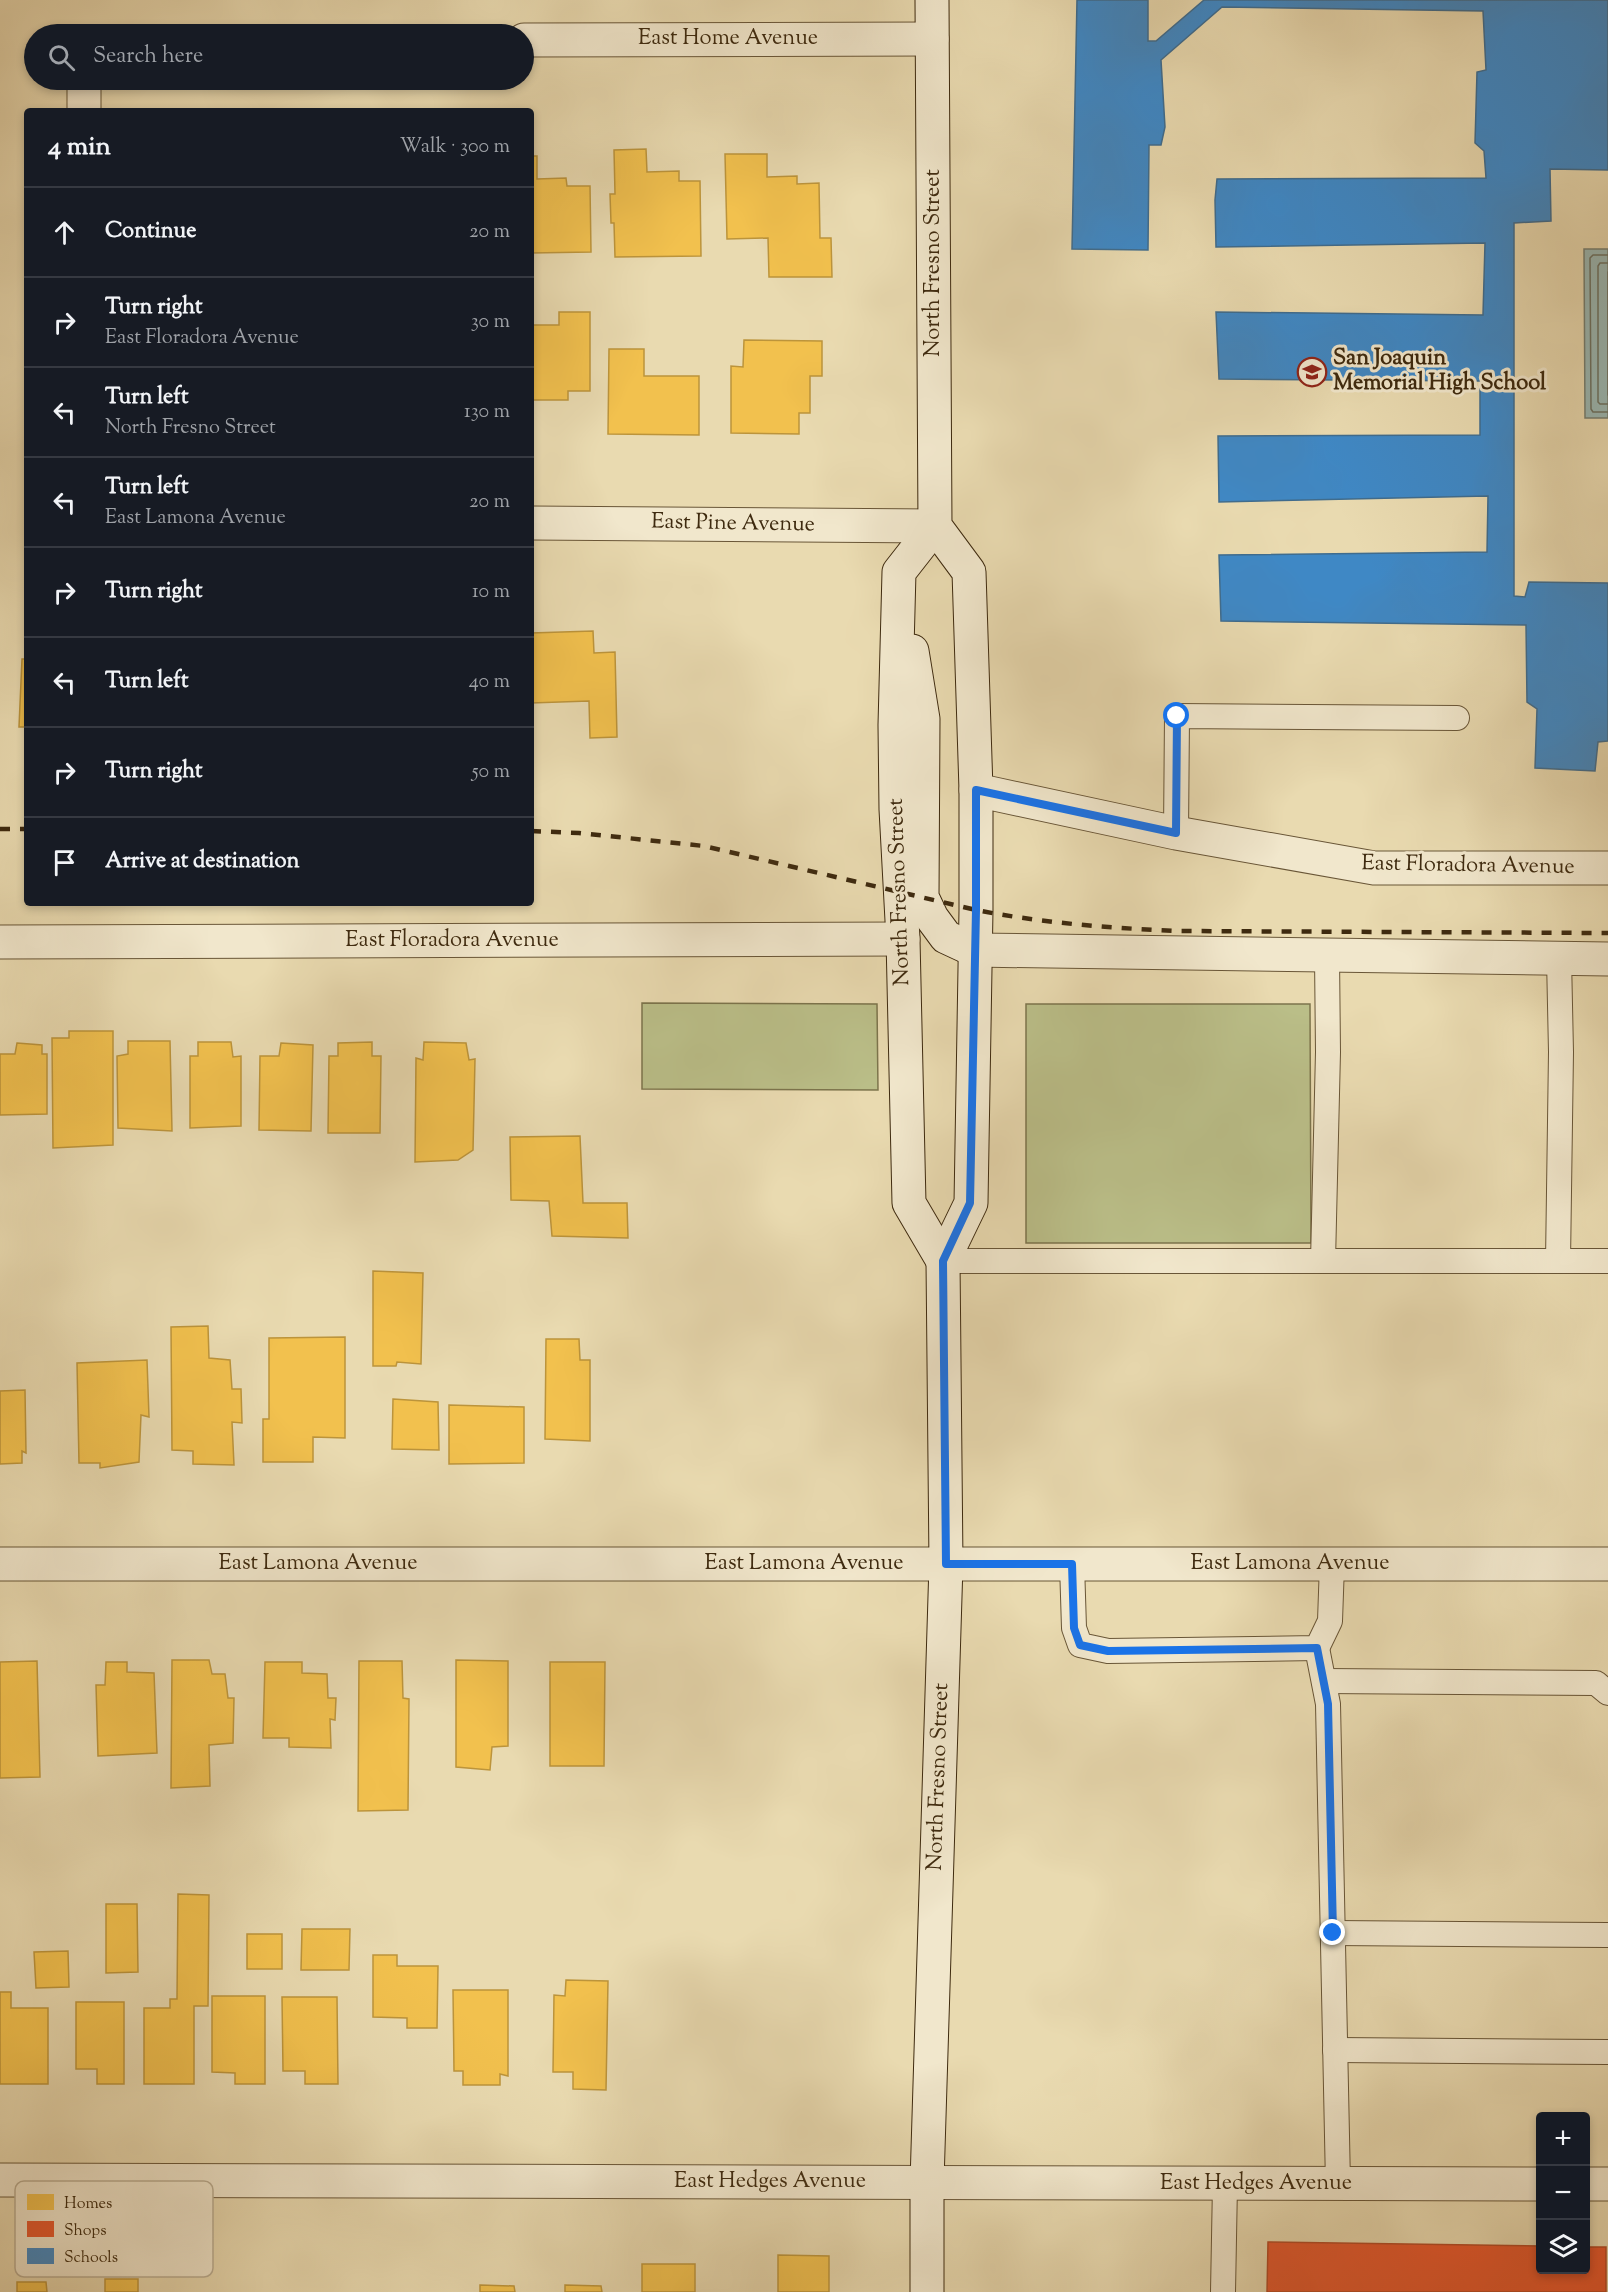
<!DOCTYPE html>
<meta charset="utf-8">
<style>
:root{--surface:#171b24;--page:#20242c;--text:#f1f3f6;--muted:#9ea1a6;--line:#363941}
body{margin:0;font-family:"Sorts Mill Goudy",serif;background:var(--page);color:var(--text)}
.controls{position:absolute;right:18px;bottom:18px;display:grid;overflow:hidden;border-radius:6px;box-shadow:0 3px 9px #0003}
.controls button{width:54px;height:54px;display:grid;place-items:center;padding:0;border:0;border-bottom:2px solid var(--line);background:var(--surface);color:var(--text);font:30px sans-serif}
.stop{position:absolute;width:18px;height:18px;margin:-14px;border:4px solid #1a73e8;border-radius:50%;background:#fff}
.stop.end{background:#1a73e8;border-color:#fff;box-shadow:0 2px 6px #0008}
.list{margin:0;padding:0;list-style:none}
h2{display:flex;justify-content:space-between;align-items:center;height:78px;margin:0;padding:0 24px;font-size:26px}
h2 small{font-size:20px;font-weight:400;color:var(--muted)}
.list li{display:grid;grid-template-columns:39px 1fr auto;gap:18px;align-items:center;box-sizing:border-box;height:90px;padding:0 24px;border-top:2px solid var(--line)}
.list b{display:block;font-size:22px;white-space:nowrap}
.list p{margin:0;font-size:20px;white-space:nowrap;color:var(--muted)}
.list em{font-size:20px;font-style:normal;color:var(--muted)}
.icon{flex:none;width:33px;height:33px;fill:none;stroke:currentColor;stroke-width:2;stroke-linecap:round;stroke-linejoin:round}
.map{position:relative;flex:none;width:1608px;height:2292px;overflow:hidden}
.search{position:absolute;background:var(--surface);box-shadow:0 3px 9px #0003;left:24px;top:24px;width:510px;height:66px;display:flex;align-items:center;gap:15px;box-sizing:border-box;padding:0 21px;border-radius:33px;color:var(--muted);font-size:22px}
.panel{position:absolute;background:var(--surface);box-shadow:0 3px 9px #0003;left:24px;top:108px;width:510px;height:798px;border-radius:6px}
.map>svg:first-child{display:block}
</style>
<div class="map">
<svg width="1608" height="2292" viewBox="0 0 1608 2292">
<rect width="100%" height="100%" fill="#e9dab0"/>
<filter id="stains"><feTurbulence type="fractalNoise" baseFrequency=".00333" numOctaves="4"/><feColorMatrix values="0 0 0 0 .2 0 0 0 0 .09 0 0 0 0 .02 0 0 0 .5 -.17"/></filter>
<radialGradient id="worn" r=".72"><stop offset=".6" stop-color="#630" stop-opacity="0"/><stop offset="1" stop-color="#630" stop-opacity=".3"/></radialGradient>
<g fill="#babe88" stroke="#7c744c" stroke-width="1.5">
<polygon points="642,1003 877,1004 878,1090 642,1089"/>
<polygon points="1026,1004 1310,1004 1311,1243 1026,1243"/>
</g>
<polygon fill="#9ab8b4" stroke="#757f72" stroke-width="1.5" points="1584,249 1608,249 1608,418 1585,418"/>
<g fill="#f2c14e" stroke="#bc943b" stroke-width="1.5">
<polygon points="646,149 647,172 679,171 679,181 700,181 701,256 615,257 614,223 611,223 610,194 615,194 614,150"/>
<polygon points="725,154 767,154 767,177 797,176 797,184 819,183 820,238 831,238 832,277 769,277 768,238 727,239"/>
<polygon points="531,156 537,156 537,179 566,178 567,186 590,186 591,252 531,253"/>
<polygon points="559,312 590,312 590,391 568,391 568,400 533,400 533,433 531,433 531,325 559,325"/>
<polygon points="744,340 822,341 822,376 810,376 810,413 799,413 799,434 731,433 731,366 743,367"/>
<polygon points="609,349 644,349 644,376 699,376 699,435 608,434"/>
<polygon points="593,631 594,653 615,652 617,737 590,738 589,701 531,703 531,633"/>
<polygon points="22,659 27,659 27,727 19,727"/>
<polygon points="69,1031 113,1031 113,1145 53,1148 52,1038 69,1038"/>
<polygon points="128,1041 170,1041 172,1131 118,1128 117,1056 128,1054"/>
<polygon points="198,1042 231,1042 233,1057 241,1056 241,1126 190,1128 190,1056 198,1056"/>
<polygon points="372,1042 372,1056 381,1056 380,1133 328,1133 329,1056 338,1056 338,1043"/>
<polygon points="424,1042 466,1043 469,1060 475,1059 473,1150 458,1160 415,1162 416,1058 423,1060"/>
<polygon points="17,1043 42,1045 42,1054 47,1054 47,1114 0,1115 0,1054 15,1054"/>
<polygon points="281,1043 313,1045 311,1131 259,1130 260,1056 279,1056"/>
<polygon points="580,1136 583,1203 627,1203 628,1238 552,1236 549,1201 511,1200 510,1137"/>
<polygon points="373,1271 423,1273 421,1364 397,1362 396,1366 373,1366"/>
<polygon points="208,1326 209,1358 230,1360 232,1389 241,1389 242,1423 232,1422 234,1465 193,1464 193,1451 172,1450 171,1327"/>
<polygon points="345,1337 345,1438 313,1437 313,1462 263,1462 263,1419 269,1419 269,1338"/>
<polygon points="546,1339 579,1339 580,1360 590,1360 590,1441 545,1439"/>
<polygon points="147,1360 149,1417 141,1415 139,1462 100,1468 100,1463 79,1463 77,1363"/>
<polygon points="25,1390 26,1453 22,1451 22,1463 0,1464 0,1391"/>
<polygon points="393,1399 438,1402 439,1450 392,1449"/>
<polygon points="449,1405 524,1407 524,1463 449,1464"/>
<polygon points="172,1660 209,1660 212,1674 225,1674 228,1698 234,1698 233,1743 209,1745 210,1786 171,1788"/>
<polygon points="456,1660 508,1661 508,1746 492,1747 490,1770 456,1767"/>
<polygon points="37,1661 40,1777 0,1778 0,1662"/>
<polygon points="359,1661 402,1661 403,1698 409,1699 408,1810 358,1811"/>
<polygon points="106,1662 127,1662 127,1672 154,1673 157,1753 98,1756 96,1685 105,1685"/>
<polygon points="265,1662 302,1662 302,1673 327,1674 328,1698 336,1698 335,1720 330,1719 331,1748 289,1747 289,1738 263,1738"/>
<polygon points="550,1662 605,1662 604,1766 550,1766"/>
<polygon points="178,1894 209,1895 208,2006 194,2006 194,2084 144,2084 144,2008 170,2008 170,1999 177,1999"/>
<polygon points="106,1904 137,1904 138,1972 106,1973"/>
<polygon points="302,1929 350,1929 349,1970 301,1970"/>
<rect x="247" y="1934" width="35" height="35"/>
<polygon points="68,1951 69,1987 36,1988 34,1952"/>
<polygon points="373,1955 397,1955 397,1966 438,1966 437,2028 407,2028 407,2018 373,2017"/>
<polygon points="566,1980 608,1981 606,2090 573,2089 573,2072 553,2072 554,1995 565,1996"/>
<polygon points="453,1990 508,1990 508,2076 500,2074 500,2085 463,2085 463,2071 454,2071"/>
<polygon points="0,1992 11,1992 11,2008 48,2008 48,2084 0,2084"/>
<polygon points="212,1996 265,1996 265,2084 235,2084 235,2073 212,2072"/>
<polygon points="282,1997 337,1997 338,2084 305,2084 305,2071 283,2071"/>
<polygon points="76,2002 124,2002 124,2084 97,2084 97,2069 76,2069"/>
<polygon points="778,2255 829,2256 829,2292 778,2292"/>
<rect x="642" y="2264" width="53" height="28"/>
<rect x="105" y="2279" width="33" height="13"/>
<polygon points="17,2282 46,2282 47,2292 17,2292"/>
<polygon points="480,2285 514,2286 515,2292 480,2292"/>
<polygon points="565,2285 601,2286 602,2292 565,2292"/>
</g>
<polygon fill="#e4572e" stroke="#b24a25" stroke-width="1.5" points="1268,2242 1540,2246 1540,2270 1586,2270 1586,2247 1606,2247 1606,2292 1267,2292"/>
<polygon fill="#3f88c5" stroke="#3f6c8e" stroke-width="1.5" points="1077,0 1148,0 1148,41 1156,41 1204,0 1608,0 1608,170 1550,169 1551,221 1514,223 1514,596 1525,597 1529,582 1608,583 1608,741 1598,742 1595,771 1535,768 1537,709 1527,702 1526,625 1221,621 1219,555 1487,552 1488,496 1219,502 1218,436 1480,435 1480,381 1219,379 1216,312 1483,315 1485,243 1216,247 1215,200 1217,179 1486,178 1484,151 1475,143 1477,72 1486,70 1483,11 1222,7 1161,60 1165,127 1161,145 1149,145 1148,250 1072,249"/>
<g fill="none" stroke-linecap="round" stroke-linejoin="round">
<g stroke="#6c7162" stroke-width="1.5">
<polyline points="1608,255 1593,255 1590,258 1591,409 1593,412 1608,412"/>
<polyline points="1608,263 1600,263 1598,266 1598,402 1600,404 1608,404"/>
<polyline points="1608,272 1608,395"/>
</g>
<g stroke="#695637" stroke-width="26">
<g id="service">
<polyline points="1176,833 1177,716 1457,718"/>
<polyline points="943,1261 1608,1261"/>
<polyline points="1323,1261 1328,1052 1327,956"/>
<polyline points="1558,1261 1561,1052 1559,958"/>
<polyline points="1072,1564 1074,1628 1080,1645 1108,1651 1317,1648 1330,1621 1332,1564"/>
<polyline points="1317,1648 1328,1704 1338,2184"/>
<polyline points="1324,1681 1596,1683 1608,1693"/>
<polyline points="1333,1933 1608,1935"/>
<polyline points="1335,2050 1608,2052"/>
<polyline points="1223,2292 1225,2184"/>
</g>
</g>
<g stroke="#695637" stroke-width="35">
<g id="minor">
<polyline points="524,40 932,39"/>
<polyline points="84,80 84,111"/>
<polyline points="531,523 935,526"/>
<polyline points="976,790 1176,833 1374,868 1608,868"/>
<polyline points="0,942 903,939"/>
<polyline points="974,950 1608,959"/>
<polyline points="0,1564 1608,1564"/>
<polyline points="0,2180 1540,2184"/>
<polyline points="1586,2184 1608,2184"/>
</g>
</g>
<g stroke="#3e2a0f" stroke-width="35">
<g id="secondary">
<polyline points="935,526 899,572 895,725 896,809 903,939 909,1203 943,1261"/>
<polyline points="912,651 923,719 922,897 932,918 946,937 974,950"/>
<polyline points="927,2292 927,2182 946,1564 943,1261 971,1203 976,910 976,790 969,572 935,526 932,0"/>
</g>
</g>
<use href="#service" stroke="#f1e7cc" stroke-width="24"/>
<use href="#minor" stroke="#f1e7cc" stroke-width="33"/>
<use href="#secondary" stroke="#f1e7cc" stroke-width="33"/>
<g stroke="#3e2a0f" stroke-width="4.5" stroke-dasharray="10 10" stroke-linecap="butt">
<polyline points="0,829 27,829"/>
<path d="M531 831 579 833 704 846 976 910C1042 923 1109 928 1177 931L1608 933"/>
</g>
</g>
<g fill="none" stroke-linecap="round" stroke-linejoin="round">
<polyline stroke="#1a73e8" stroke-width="8" points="1177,716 1176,833 976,790 976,910 970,1203 943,1261 946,1564 1072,1564 1074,1628 1080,1645 1108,1651 1317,1648 1328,1704 1333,1933"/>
</g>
<defs>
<g id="school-ring" transform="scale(1.5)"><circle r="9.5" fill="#f1e7cc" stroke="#8f2418" stroke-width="1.5"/><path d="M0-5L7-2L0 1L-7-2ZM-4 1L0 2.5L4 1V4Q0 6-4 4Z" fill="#8f2418"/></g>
</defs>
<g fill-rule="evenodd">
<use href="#school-ring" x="1312" y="372"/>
</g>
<g text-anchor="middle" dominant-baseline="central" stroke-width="6" stroke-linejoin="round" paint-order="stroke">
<g font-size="22" fill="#3e2a0f" stroke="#f1e7cc">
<text x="728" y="39">East Home Avenue</text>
<text transform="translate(934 263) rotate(-90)">North Fresno Street</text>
<text transform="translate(733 524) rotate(1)">East Pine Avenue</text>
<text transform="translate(1468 866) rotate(1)">East Floradora Avenue</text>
<text transform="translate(900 892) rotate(-92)">North Fresno Street</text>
<text x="452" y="941">East Floradora Avenue</text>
<text x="318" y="1564">East Lamona Avenue</text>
<text x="804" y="1564">East Lamona Avenue</text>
<text x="1290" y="1564">East Lamona Avenue</text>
<text transform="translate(939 1777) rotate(-88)">North Fresno Street</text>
<text x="770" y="2182">East Hedges Avenue</text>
<text x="1256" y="2184">East Hedges Avenue</text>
</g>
<g font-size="22" font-weight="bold" fill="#3e2a0f" stroke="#f1e7cc" text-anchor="start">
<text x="1333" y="359">San Joaquin<tspan x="1333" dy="25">Memorial High School</tspan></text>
</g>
</g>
<rect x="15" y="2181" width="198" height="96" rx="9" fill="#f1e7cc" stroke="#bbae93" stroke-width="1.5"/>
<rect x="27" y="2194" width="27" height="16" fill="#f2c14e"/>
<rect x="27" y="2221" width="27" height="16" fill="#e4572e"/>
<rect x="27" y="2248" width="27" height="16" fill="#3f88c5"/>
<g font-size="16" fill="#3e2a0f">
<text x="64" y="2208">Homes</text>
<text x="64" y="2235">Shops</text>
<text x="64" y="2262">Schools</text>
</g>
<rect width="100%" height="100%" filter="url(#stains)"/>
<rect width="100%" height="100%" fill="url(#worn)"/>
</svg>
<div class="controls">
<button>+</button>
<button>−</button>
<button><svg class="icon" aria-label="layers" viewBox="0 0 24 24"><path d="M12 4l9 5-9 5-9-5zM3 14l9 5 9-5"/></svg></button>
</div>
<div class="stop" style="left:1177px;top:716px"></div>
<div class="stop end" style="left:1333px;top:1933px"></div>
<div class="search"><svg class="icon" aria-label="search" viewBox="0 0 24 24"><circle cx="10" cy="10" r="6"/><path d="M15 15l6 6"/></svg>Search here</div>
<section class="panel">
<h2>4 min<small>Walk · 300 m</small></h2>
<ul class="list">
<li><svg class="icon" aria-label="ahead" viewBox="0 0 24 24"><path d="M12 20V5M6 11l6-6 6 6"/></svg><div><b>Continue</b></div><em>20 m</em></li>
<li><svg class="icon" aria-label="right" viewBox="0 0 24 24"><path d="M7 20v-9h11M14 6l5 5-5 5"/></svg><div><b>Turn right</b><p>East Floradora Avenue</p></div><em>30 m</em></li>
<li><svg class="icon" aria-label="left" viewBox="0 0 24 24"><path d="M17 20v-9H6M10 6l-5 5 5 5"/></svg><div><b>Turn left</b><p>North Fresno Street</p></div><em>130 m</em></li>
<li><svg class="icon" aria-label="left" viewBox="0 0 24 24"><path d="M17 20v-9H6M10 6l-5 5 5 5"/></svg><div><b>Turn left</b><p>East Lamona Avenue</p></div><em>20 m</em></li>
<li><svg class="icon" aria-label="right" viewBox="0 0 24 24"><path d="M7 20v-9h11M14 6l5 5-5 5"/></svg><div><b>Turn right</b></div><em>10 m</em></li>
<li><svg class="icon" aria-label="left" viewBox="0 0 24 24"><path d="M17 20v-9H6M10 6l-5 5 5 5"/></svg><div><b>Turn left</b></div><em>40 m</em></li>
<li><svg class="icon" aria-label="right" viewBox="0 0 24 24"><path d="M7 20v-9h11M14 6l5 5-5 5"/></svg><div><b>Turn right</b></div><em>50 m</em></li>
<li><svg class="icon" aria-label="arrive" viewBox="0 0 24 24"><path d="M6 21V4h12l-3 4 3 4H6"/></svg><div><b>Arrive at destination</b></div></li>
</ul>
</section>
</div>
